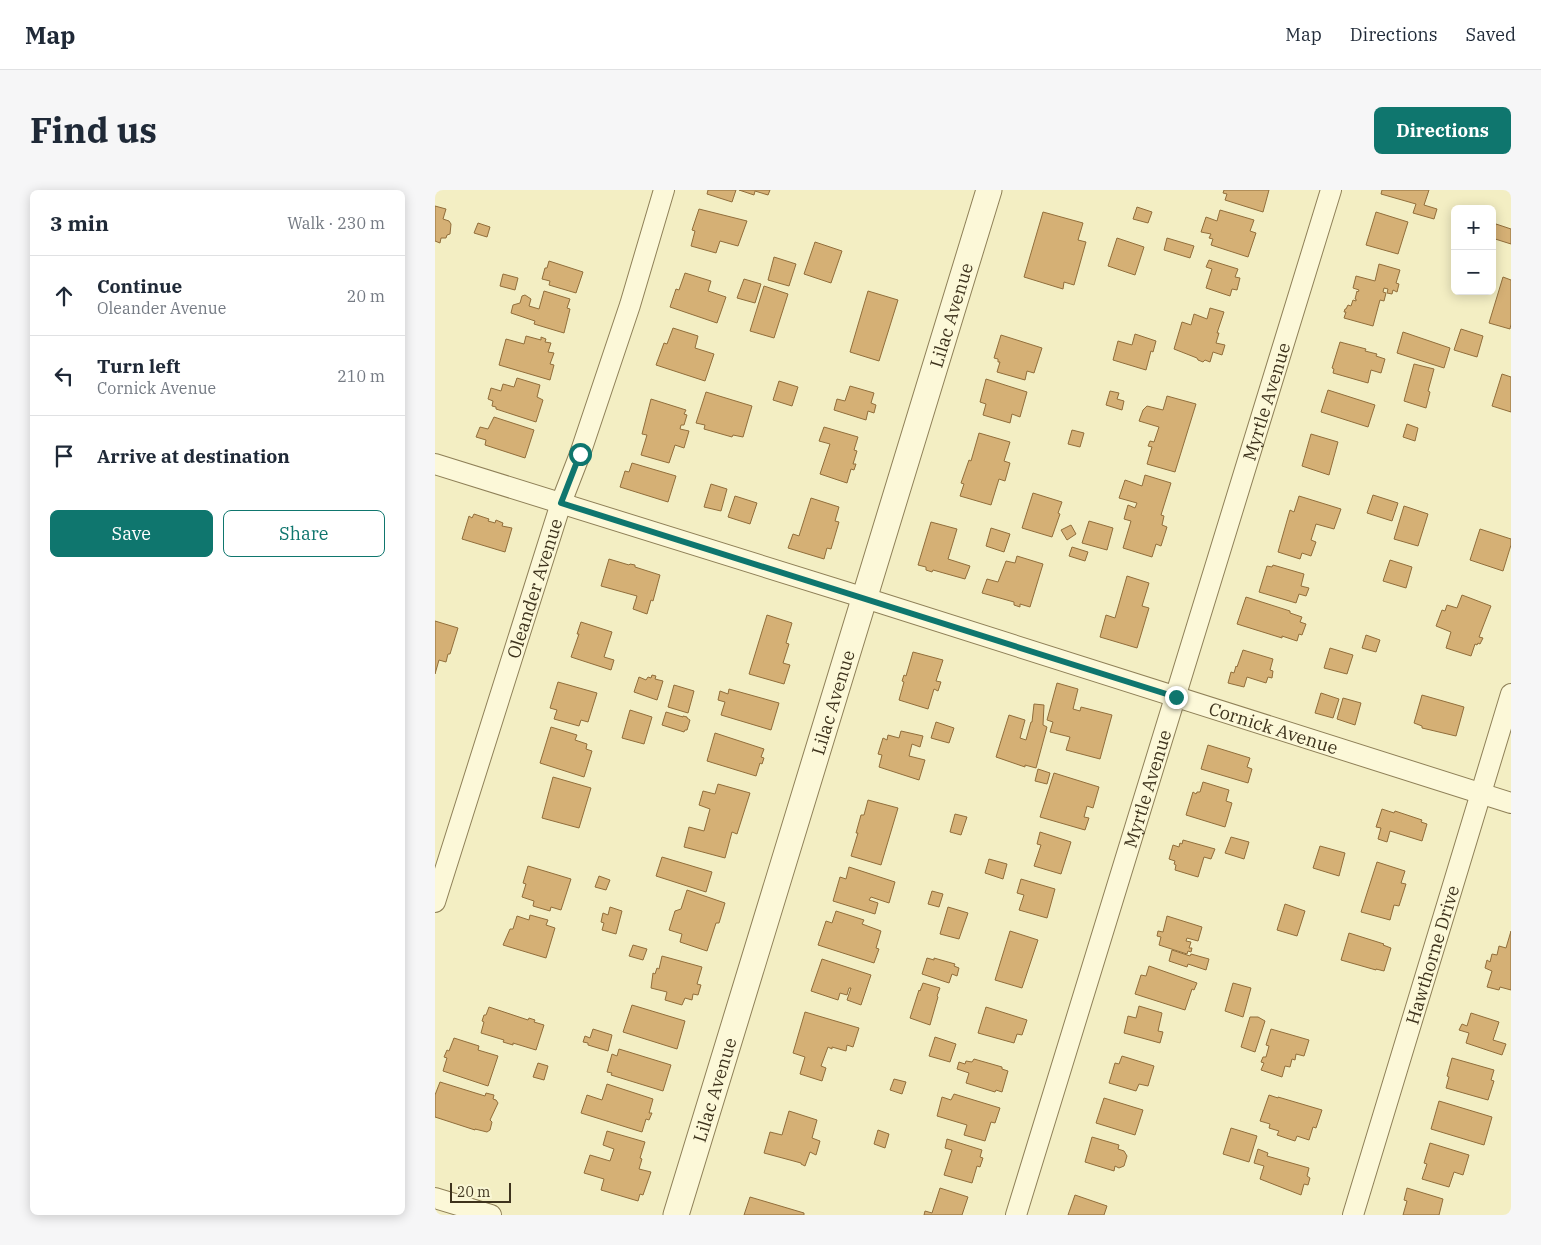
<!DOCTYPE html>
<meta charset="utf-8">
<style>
:root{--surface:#fff;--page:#f6f6f7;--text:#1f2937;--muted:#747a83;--line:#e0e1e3;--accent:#0f766e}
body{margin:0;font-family:"IBM Plex Serif",serif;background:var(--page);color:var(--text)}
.controls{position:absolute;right:15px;top:15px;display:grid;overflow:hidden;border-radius:8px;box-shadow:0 2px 12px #0003}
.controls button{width:45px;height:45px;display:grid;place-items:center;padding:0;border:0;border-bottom:1px solid var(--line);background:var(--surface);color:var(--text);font:25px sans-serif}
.scale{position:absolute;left:15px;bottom:12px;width:61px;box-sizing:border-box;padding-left:5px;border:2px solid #3e331d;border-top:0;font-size:14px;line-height:18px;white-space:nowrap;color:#3e331d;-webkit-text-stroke:4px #f9f6d4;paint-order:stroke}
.stop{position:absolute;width:15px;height:15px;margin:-11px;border:4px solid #0f766e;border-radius:50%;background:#fff}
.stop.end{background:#0f766e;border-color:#fff;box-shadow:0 1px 5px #0008}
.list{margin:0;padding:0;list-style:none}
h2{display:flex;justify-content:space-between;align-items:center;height:65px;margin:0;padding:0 20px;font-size:21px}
h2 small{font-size:16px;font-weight:400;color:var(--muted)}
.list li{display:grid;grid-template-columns:32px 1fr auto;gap:15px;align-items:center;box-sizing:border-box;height:80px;padding:0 20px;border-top:1px solid var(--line)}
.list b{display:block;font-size:19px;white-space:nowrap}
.list p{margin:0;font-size:16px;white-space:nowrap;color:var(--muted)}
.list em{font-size:16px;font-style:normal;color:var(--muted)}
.actions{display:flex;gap:10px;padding:15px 20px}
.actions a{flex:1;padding:11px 0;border:1px solid var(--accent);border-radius:8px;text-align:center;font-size:18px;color:var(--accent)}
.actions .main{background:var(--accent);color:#fff}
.icon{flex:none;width:28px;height:28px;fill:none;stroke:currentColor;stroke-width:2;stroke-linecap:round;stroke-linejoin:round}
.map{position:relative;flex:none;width:1076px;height:1025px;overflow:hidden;border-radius:8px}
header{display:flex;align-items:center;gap:30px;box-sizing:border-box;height:70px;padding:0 25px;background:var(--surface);border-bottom:1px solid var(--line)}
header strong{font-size:24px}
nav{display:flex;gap:28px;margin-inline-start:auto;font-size:18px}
.intro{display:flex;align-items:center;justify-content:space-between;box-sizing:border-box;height:120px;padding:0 30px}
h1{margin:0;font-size:35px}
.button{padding:12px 22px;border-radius:8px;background:var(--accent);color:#fff;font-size:18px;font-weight:700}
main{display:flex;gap:30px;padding:0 30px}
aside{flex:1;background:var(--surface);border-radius:8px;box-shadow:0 2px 12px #0003}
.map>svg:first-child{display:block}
</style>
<header>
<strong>Map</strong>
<nav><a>Map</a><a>Directions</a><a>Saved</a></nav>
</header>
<div class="intro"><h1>Find us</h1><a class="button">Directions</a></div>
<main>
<aside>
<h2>3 min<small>Walk · 230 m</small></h2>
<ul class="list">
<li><svg class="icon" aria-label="ahead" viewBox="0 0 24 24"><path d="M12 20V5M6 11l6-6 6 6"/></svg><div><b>Continue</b><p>Oleander Avenue</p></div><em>20 m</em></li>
<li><svg class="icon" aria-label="left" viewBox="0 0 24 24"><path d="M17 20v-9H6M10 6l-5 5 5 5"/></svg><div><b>Turn left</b><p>Cornick Avenue</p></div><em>210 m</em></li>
<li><svg class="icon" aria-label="arrive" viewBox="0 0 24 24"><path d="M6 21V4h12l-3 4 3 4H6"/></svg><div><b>Arrive at destination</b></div></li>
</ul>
<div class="actions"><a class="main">Save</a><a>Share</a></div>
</aside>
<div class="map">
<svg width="1076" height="1025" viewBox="0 0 1076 1025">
<rect width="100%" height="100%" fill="#f3eec3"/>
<g fill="#d5b075" stroke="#916e3b">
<polygon points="273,0 301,0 297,12 272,4"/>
<polygon points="304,0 335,0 333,5 320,1 319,5"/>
<polygon points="789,0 834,0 828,22 790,10 792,4 788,3"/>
<polygon points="947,0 994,0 989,15 1002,19 999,29 978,23 981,14 946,4"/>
<polygon points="0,16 11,19 8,29 14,31 16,34 15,44 12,45 11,48 6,48 5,53 0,51"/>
<polygon points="702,17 717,22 713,33 698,29"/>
<polygon points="264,19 312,31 303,56 285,51 281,63 256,56 260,41 257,40"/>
<polygon points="785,20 819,30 815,41 821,43 813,67 776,55 778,49 774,48 776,44 766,42 771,27 782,31"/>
<polygon points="608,22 648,33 643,50 651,52 639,95 629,92 628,99 589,87"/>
<polygon points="941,22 973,32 963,64 931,55"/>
<polygon points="43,33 55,37 52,47 39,43"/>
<polygon points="1061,34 1076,39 1076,54 1057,48"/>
<polygon points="682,48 709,57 700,85 673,76"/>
<polygon points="732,48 759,56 755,68 729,60"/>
<polygon points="380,52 407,61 396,93 369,84"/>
<polygon points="339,67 361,74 354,96 333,90"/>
<polygon points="774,70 803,79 800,87 805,88 802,100 797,99 795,106 771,98 777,79 771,77"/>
<polygon points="114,71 148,82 141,103 114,95 115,91 107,89 110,78 112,78"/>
<polygon points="944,74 965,80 961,93 964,94 962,102 958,100 957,104 952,103 953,99 949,98 948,102 951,103 949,111 945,110 938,136 909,128 911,122 909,122 910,119 911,119 913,115 916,116 918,110 921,111 921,109 920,109 922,101 923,102 924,100 918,98 921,86 940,91"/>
<polygon points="250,83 276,91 273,101 291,107 282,133 235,117 241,99 244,100"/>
<polygon points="68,84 83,88 80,100 65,96"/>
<polygon points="1068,87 1076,90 1076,134 1075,139 1054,133"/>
<polygon points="309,89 326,94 320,113 302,108"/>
<polygon points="329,96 353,104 339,148 315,141"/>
<polygon points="109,101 135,109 132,118 135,119 129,143 99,134 100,131 76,123 78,115 85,113 87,106 90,105 96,109 94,116 104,119"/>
<polygon points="433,101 463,110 444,171 415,162"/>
<polygon points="775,118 789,122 782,143 784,143 781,153 790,155 787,165 778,162 775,172 770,170 768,172 763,170 762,168 739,159 747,132 756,135 759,124 772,129"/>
<polygon points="238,138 263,146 260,158 279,164 270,191 221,175 229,153 232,154"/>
<polygon points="1026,139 1048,146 1042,167 1019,160"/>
<polygon points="968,142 1015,158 1009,178 962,163"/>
<polygon points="700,144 721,151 718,162 716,161 711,180 678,170 683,151 697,155"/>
<polygon points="566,145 607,158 599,183 592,181 590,190 562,182 565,172 563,172 563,169 559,168"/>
<polygon points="91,146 106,150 106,147 111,149 110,152 116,153 113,162 119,163 115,174 119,175 115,190 64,175 71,149 89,154"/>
<polygon points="905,152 931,159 930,161 942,164 941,166 950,169 946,183 936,180 933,193 898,183 899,179 897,178"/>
<polygon points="979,174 999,179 993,201 995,202 991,218 969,211"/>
<polygon points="1067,184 1076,187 1076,222 1057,216"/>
<polygon points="82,188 105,195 102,207 108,210 101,232 61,219 61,217 57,216 58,211 53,209 56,198 66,201 68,194 79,197"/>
<polygon points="551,189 592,202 585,227 577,224 575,233 548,225 551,214 545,212"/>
<polygon points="344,191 363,197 357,216 338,210"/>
<polygon points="415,196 439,203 436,213 441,215 439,223 433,221 431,230 399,220 402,209 410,211"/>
<polygon points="893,200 940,215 933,237 886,222"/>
<polygon points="675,201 684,203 682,209 689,211 687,220 671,215"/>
<polygon points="271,202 317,216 308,247 298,245 297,247 269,239 270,235 261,233"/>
<polygon points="732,206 761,214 740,282 712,274 717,257 713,256 715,251 719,252 724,237 704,231 708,220 712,216 728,220"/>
<polygon points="216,209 251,220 249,224 252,225 249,235 246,235 245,239 254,241 249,258 240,255 234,273 206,265 212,245 207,244"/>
<polygon points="59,227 99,240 90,268 50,255 51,250 41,247 45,237 53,239"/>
<polygon points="972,234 983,238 980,251 968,247"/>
<polygon points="389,237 423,247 419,260 422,261 418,274 421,274 419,280 416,279 412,293 385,284 395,254 384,251"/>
<polygon points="637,240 649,243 645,257 633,254"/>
<polygon points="544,243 575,252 569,271 575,273 570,291 564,289 556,315 525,306 529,294 526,293 534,270 536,271"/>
<polygon points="876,244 903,252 894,285 867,276"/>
<polygon points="197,273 241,286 233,312 185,297 190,281 194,282"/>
<polygon points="710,285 736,293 726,325 729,326 727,335 732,337 726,356 721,354 717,367 688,358 696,331 689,329 693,315 700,318 702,313 684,308 690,290 707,296"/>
<polygon points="276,294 292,299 286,321 269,317"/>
<polygon points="598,303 627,312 623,323 625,324 617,347 587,338"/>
<polygon points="938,305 963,313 957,331 932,323"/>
<polygon points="300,306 322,313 315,334 293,327"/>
<polygon points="864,306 906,319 899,339 881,334 876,350 881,352 876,366 867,363 865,369 843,362 855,320 859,322"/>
<polygon points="376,308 404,317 400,331 404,332 396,359 392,358 389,369 353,358 358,344 364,346"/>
<polygon points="969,316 993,324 983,356 959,349"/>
<polygon points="39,324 54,329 53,331 60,333 61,330 68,333 67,336 77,338 70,362 27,349 34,326 37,328"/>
<polygon points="654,331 678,338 672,360 647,353"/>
<polygon points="496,332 522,339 513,369 535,376 530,389 498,380 497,382 491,380 491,377 483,375"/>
<polygon points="636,335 641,344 632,350 626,340"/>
<polygon points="556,338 575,344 569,362 551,356"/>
<polygon points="1045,339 1076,349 1076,355 1068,381 1035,370"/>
<polygon points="637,357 653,362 650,371 634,366"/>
<polygon points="582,366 608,374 595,417 585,414 585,417 579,415 579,412 547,403 552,389 563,392 571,371 580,373"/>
<polygon points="174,369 194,375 195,374 200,375 200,377 225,385 218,411 216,410 212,424 198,419 202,406 166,396"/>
<polygon points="955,370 977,377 971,398 948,391"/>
<polygon points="838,375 869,384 866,396 874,398 871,406 864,404 861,413 824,402 832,376 837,377"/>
<polygon points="692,386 714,393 707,416 714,418 702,458 665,447 671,425 680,428"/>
<polygon points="1027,405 1056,416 1044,447 1048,448 1045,454 1043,453 1042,455 1040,454 1036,466 1011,458 1016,442 1001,436 1007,420 1010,421 1012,415 1022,418"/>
<polygon points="811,407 855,421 855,423 867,427 865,432 871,434 867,445 864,444 862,451 847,446 847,448 802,434"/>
<polygon points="332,425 357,433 351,453 354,454 348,473 355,475 349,494 314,484"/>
<polygon points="0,431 23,438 15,464 13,464 11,472 4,470 0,484"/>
<polygon points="146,432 177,442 169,467 179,470 176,480 136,467 144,444 142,444"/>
<polygon points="931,445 945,450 941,462 927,458"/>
<polygon points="895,458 918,465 912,484 889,478"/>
<polygon points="808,460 838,469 835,480 838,481 837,488 833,487 831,493 812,487 809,497 793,493 796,482 799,483 801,476 802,477"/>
<polygon points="478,462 508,470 501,491 506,492 503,501 499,499 493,519 464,510 469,492 467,491 469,485 471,486"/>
<polygon points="217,485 221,486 220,489 228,491 222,510 199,502 204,487 211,490 213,487 216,488"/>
<polygon points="123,492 162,503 153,532 146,530 144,536 119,529 122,520 115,518"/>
<polygon points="622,493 643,499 638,519 645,521 646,517 677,525 665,569 631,560 635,547 615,542 618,532 612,530"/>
<polygon points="239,495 259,501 253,523 233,517"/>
<polygon points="294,499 344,513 336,540 286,525 290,512 283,510 285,501 293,504"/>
<polygon points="886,503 904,509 898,528 880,523"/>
<polygon points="987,505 1029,517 1021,546 987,538 987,536 979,533"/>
<polygon points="908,508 926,513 920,535 902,529"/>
<polygon points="599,514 609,515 608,535 612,537 601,578 590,575 590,577 561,567 574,525 590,530 585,548 591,550 596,532 597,532"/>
<polygon points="195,520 217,527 209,554 187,548"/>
<polygon points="231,522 248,527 248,526 252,527 252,528 255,530 252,540 250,540 249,542 227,535"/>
<polygon points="501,532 519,538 514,553 496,548"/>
<polygon points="116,537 142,545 140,550 152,554 151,559 157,561 149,587 105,573"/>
<polygon points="466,541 488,546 485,557 477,554 474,566 490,570 484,590 444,577 447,565 443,564 448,548 452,550 453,545 464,548"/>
<polygon points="280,543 329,559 326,567 329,568 327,574 325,573 321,586 272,571"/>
<polygon points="773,555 815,568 812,577 817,579 813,593 766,579"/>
<polygon points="603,579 615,583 612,594 600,591"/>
<polygon points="619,583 664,597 658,618 652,616 649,627 654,628 650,640 605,627"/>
<polygon points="118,587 156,598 144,638 107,628"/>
<polygon points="768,592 794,600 791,611 797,613 790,637 751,625 758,602 761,604 762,602 765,602"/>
<polygon points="283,594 315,603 302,644 297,642 290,668 249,657 254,637 269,641 275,619 264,615 268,601 280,604"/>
<polygon points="433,610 463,618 446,675 416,666 423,643 421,643 426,625 429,625"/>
<polygon points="947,619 959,623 960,621 987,630 986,632 992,634 987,651 955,641 952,652 943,649 946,638 941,637"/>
<polygon points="520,624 532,627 526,645 515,642"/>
<polygon points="605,642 636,652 626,684 599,676 606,655 602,654"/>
<polygon points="796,647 814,652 809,669 790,663"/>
<polygon points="748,650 780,659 776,669 769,667 763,687 740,680 741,675 739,674 740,671 734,669 738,655 744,657 745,653 747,654"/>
<polygon points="885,656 910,663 904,686 878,678"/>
<polygon points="227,667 277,682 271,702 221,686"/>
<polygon points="554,669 572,674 568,689 550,683"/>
<polygon points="942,672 970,681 966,693 971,694 964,716 959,715 955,730 926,722"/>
<polygon points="93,676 136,689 126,720 116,717 115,721 98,716 99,711 87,707 91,694 88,693"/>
<polygon points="414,677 460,692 454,713 436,707 434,710 443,713 440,724 398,711 405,687 411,689"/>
<polygon points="164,686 175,690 171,700 160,697"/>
<polygon points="586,689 620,699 612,728 584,720 589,705 582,703"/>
<polygon points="252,700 290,713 284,733 281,733 272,761 245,752 247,744 234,740 240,721 246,719"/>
<polygon points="497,701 508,704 504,717 493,714"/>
<polygon points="850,714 870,721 862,746 842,740"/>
<polygon points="175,717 187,721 181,744 167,740 169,733 166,732 168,723 173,725"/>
<polygon points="513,717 533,723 524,749 505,744"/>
<polygon points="401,721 429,730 427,734 446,741 441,758 444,759 439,773 383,755 391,731 397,733"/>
<polygon points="95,725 113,730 111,735 120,738 111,768 68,755 75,739 78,739 82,726 94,730"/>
<polygon points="732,726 767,737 763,751 752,748 751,751 756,752 754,758 757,758 756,762 753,761 752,764 724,755 726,747 722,746 723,741 728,742"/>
<polygon points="575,741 603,750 587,798 560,790"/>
<polygon points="1076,741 1076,800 1065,797 1064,800 1052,797 1057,781 1050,778 1052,770 1055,772 1057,764 1062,765 1064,756 1071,758"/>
<polygon points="914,743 949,754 948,755 956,758 949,781 941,779 941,780 906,770"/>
<polygon points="198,755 212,759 208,770 194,766"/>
<polygon points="737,760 755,766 756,764 774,769 771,780 753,774 752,777 734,771"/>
<polygon points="227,766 267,777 262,794 266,795 263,805 258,804 257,810 250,808 247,815 230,810 232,802 216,798 218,783 220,784 222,778 224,779"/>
<polygon points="492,768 499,770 499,768 520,774 519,776 524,778 522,786 517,784 514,793 487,784"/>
<polygon points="387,769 436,785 426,815 412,810 416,798 414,798 412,805 405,803 403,810 376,801"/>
<polygon points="714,776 762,793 759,800 757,799 750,820 700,804 706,785 711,786"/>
<polygon points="488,793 505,798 502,806 503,807 495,835 475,828 484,800 485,801"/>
<polygon points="798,793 816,798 808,827 790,821"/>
<polygon points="197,815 250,831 242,859 188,842"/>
<polygon points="704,816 727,823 723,841 728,842 725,853 689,843 693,826 701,828"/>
<polygon points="54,817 93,830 94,828 100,830 99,832 109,835 101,860 78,853 78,855 68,852 69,850 46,843 49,832 47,831 49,825 51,825"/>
<polygon points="551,817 592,830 587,845 582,844 579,853 543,843"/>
<polygon points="370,822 424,838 418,857 412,855 411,861 397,857 397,859 393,857 386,876 391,878 387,891 365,884 370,867 358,863"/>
<polygon points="1036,823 1064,832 1058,850 1071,854 1067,865 1031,853 1034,843 1024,840 1027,834 1032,836"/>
<polygon points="815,827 823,827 830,831 820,862 806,857"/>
<polygon points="158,839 177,845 173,861 153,855 153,853 148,852 150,846 155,848"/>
<polygon points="836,839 874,850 869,866 861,864 860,870 857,869 855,877 850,876 847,887 826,880 829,873 826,872 828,867 831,867 834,856 831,855"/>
<polygon points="500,847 521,854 515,872 494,866"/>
<polygon points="19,848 44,856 43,860 63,866 53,896 8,881 12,868 9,867 12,860 14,861"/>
<polygon points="184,859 236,875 228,901 176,885 177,883 172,882 177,864 182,866"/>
<polygon points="687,866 719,876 713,896 704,894 701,901 674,893 680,873 684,874"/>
<polygon points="1017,868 1059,880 1056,890 1059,891 1053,910 1011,898 1014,887 1012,886"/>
<polygon points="539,869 567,877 567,879 573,881 567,902 561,900 560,902 531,893 534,883 522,879 524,872 530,874 531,871 537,872"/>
<polygon points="103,873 113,876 109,890 98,887"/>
<polygon points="459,889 471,892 467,904 455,900"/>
<polygon points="5,892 50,906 51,903 59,905 58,909 61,910 63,913 55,930 57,932 55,940 52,942 40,939 40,940 0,927 0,905"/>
<polygon points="172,894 218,909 214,923 217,923 214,930 211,929 207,942 146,923 152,905 167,910"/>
<polygon points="519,904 565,918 560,933 556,932 550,951 529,945 532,935 502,926 507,907 516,910"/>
<polygon points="834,905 843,908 843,907 887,920 881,938 878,937 874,950 862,946 860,951 842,945 844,941 834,938 835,934 825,931"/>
<polygon points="669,908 708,920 700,945 661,933"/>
<polygon points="1004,911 1057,927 1049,955 996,939"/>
<polygon points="354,921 382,930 377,948 385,951 381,965 375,962 370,976 366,974 366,973 329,963 335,942 347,945"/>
<polygon points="796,938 822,946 814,972 788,964"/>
<polygon points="443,940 454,944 450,958 439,954"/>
<polygon points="172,941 210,952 205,968 207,969 204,979 216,982 208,1005 205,1004 203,1011 166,1000 169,989 149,983 155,965 175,971 179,959 168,955"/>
<polygon points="657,947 684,955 683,959 689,961 692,966 689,976 684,978 680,976 679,981 650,972"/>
<polygon points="512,949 547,960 545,967 548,968 545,977 542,976 537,993 509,985 517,960 510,958"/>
<polygon points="995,953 1034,965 1028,985 1019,982 1014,997 987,989 992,974 989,973"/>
<polygon points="823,959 833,963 832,966 874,978 872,986 875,988 873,995 869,994 866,1005 825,989 829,976 819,973"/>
<polygon points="505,998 533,1007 527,1025 489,1025 490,1021 497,1023"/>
<polygon points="972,998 1008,1009 1004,1025 968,1025 972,1011 969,1010"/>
<polygon points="640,1005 672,1016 669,1025 633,1025"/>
<polygon points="315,1007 369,1023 369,1025 309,1025"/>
</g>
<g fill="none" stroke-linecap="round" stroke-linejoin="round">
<g stroke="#8f8058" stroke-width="22">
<g id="minor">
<path id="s1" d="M0 274 430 408 1076 613"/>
<path id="s2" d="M0 712 126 313 145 264 195 115 229 0"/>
<polyline points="0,1008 56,1025"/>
<path id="s3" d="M581 1025 896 0"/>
<path id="s4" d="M918 1025 1076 504"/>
</g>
</g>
<g stroke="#8f8058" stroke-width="27">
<g id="tertiary">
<path id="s5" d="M241 1025 554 0"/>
</g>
</g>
<use href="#minor" stroke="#fcf8d8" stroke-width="20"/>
<use href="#tertiary" stroke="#fcf8d8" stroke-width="25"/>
</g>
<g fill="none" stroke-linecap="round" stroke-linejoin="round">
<polyline stroke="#0f766e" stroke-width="6" points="145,264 126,313 741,507"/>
</g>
<g text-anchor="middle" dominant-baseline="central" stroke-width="4" stroke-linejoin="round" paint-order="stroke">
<g font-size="18" fill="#3e331d" stroke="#f9f6d4">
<text stroke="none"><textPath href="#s5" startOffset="941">Lilac Avenue</textPath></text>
<text stroke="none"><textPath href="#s3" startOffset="851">Myrtle Avenue</textPath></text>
<text stroke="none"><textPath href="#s2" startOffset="329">Oleander Avenue</textPath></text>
<text stroke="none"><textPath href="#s5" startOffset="536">Lilac Avenue</textPath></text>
<text stroke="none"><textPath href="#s1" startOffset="879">Cornick Avenue</textPath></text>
<text stroke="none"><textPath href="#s3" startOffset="446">Myrtle Avenue</textPath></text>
<text stroke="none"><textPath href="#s4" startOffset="272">Hawthorne Drive</textPath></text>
<text stroke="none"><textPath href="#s5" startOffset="131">Lilac Avenue</textPath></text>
</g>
</g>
</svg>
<div class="controls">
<button>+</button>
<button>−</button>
</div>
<div class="scale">20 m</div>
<div class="stop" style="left:145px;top:264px"></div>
<div class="stop end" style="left:741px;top:507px"></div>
</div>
</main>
